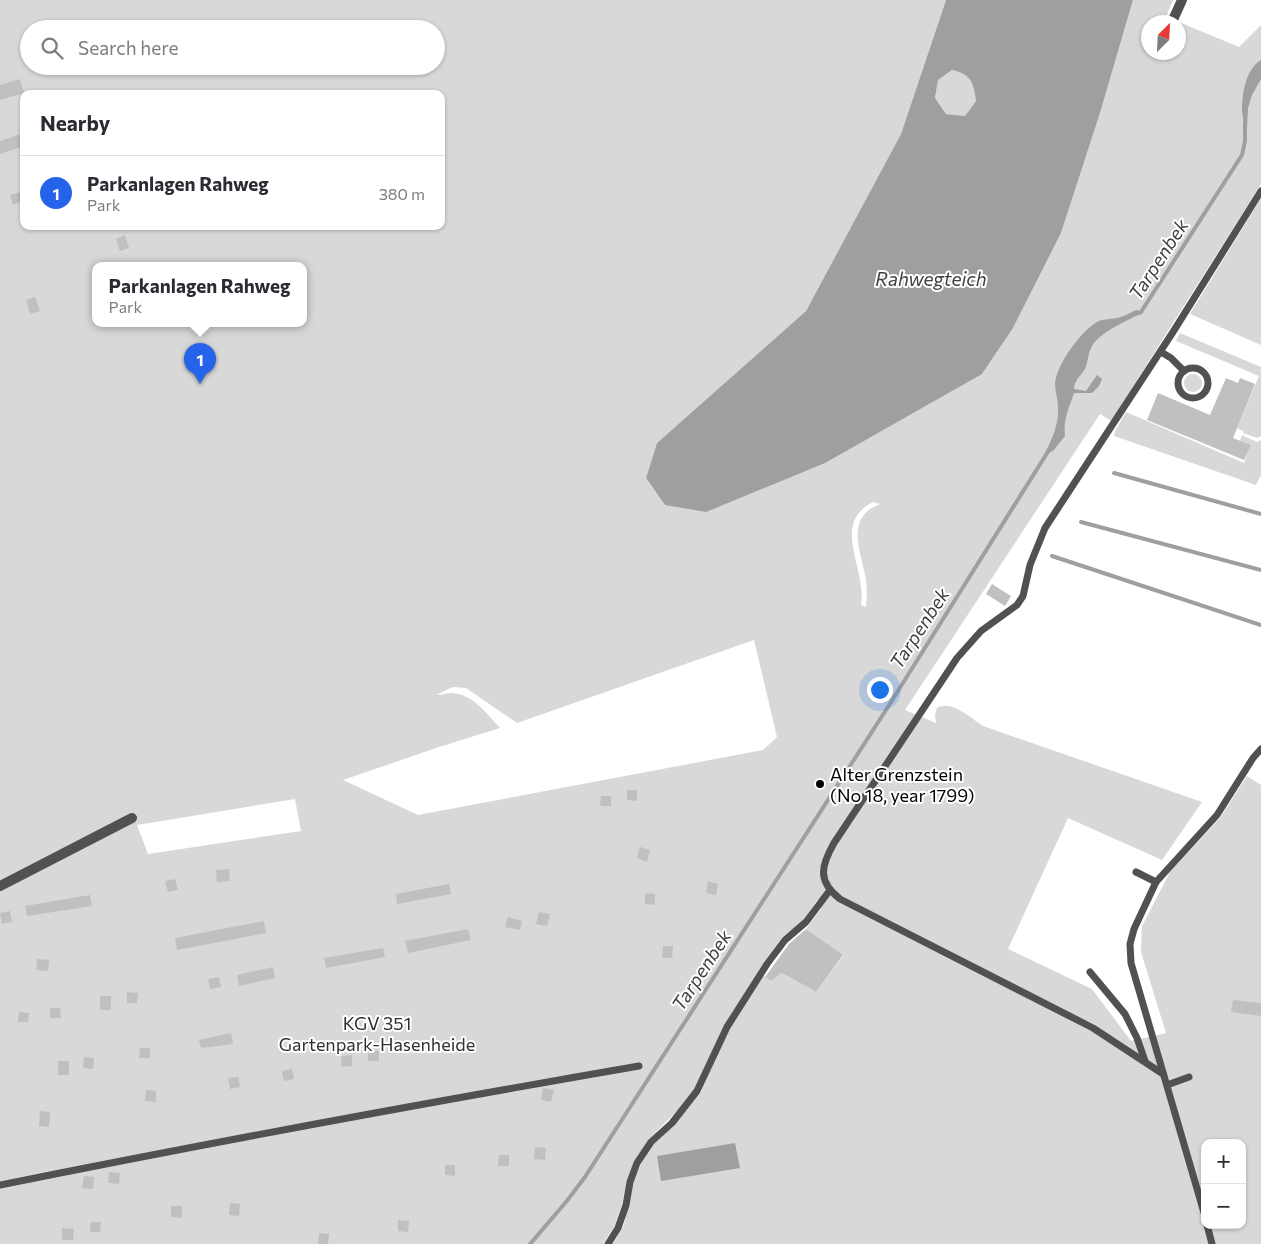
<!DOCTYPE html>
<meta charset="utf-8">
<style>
:root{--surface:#fff;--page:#f7f7f7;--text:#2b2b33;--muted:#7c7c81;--line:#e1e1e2;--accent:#2563eb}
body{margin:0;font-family:Commissioner,sans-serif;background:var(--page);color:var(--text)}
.controls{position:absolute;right:15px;bottom:15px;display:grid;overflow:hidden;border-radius:10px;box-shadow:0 1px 4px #0004}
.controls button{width:45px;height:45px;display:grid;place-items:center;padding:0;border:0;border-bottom:1px solid var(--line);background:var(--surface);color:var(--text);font:25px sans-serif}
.compass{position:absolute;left:1141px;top:15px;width:45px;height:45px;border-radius:50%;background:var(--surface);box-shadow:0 1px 4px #0004;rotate:24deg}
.you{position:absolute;left:879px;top:689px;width:18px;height:18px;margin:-12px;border:4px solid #fff;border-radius:50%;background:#1a73e8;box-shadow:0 0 0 8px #1a73e833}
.badge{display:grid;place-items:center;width:32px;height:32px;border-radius:50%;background:var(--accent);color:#fff;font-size:16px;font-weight:700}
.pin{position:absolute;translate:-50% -41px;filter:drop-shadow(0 1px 2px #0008)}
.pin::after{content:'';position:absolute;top:26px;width:18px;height:15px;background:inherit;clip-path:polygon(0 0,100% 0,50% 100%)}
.popup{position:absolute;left:92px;top:262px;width:215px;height:65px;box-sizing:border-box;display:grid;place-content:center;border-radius:10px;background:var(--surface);filter:drop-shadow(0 1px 4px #0005);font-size:16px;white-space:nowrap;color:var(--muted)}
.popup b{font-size:19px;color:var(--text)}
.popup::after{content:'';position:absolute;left:50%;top:100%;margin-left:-10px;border:10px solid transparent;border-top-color:var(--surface)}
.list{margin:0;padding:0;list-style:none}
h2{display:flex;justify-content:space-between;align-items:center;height:65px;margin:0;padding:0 20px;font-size:21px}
h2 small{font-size:16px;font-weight:400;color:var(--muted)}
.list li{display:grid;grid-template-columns:32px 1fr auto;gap:15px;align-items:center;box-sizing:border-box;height:75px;padding:0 20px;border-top:1px solid var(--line)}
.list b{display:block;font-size:19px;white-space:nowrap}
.list p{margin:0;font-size:16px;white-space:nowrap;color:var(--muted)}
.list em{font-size:16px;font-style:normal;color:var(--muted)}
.icon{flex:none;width:28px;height:28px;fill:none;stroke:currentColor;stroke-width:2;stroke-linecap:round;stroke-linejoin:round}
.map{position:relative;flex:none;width:1261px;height:1244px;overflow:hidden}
.search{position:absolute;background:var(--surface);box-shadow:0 1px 4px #0004;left:20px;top:20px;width:425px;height:55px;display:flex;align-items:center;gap:12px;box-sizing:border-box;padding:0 18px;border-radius:28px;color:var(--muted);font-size:19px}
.panel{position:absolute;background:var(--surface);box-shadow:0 1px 4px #0004;left:20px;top:90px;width:425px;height:140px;border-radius:10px}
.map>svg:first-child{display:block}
</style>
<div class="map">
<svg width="1261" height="1244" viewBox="0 0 1261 1244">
<rect width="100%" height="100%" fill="#fff"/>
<g fill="#d8d8d8" fill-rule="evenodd">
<path d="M0 0H946L901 134 806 311 657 443 646 478 665 505 982 374 1013 328 1061 233 1100 113 1133 0H1173L1164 22H1148V52H1178L1179 22 1239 47 1261 25V184L1111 421 1100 414 905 710 936 723 935 715 937 708C951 699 971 718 983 726L1202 802 1162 860 1068 818 1008 949 1092 989 1131 1041 1166 1033 1141 952 1142 926 1170 872 1220 818 1247 776 1261 785V1244H613L624 1225 633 1183 641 1164 653 1145 674 1126 701 1092 729 1028 763 975 771 981 782 973 816 992 843 956 806 929 821 909 817 900 804 920 783 936 764 962 725 1024 695 1088 683 1105 648 1140 634 1161 627 1181 622 1204 614 1227 603 1244H0ZM29 29H436V66H29ZM24 94H441V226H24ZM96 265H304V323H96ZM873 502 880 504C874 507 868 509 864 515 850 532 863 560 866 579 867 588 867 598 866 607L861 605C867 568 830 524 873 502ZM754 640 777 737 763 750 418 815 343 780 439 747 500 728C487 714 473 694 452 693 446 693 441 695 436 695L453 687 466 688 517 723ZM295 799 301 831 148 854 137 825ZM1205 1143H1242V1225H1205Z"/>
<path d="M952 70C972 74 974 83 976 101L965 116 946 114 935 98 938 80Z"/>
<polygon points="1261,198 1261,345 1190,314"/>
<polygon points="1180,333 1261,367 1261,436 1257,438 1243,433 1243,431 1237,428 1259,376 1176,341"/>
<circle cx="1193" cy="383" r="9"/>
<polygon points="1126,412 1244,463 1250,445 1240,441 1242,435 1257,442 1261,440 1261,475 1256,485 1114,436 1115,431"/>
</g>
<g fill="#9f9f9f" fill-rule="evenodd">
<path d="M946 0H1133L1100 113 1061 233 1013 328 982 374 825 463 706 512 665 505 646 478 657 443 806 311 901 134ZM952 70C971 74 974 83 976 101L965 116 946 114 935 98 938 80Z"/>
<path d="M1261 60V79L1252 95 1248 108 1247 129C1245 124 1242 116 1242 110 1242 93 1246 69 1261 60Z"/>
<path d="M1136 310 1144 312C1129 320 1101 331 1092 346 1088 353 1088 362 1085 369 1080 377 1075 379 1074 389L1086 391 1097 375 1102 379 1099 386 1092 393H1074C1069 408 1063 419 1065 436L1053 451 1044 455C1052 439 1059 425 1058 407 1058 399 1055 391 1055 384 1056 365 1082 329 1099 321 1104 319 1112 319 1118 318 1124 316 1130 313 1136 310Z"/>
<polygon points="735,1143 740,1168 661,1181 657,1156"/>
</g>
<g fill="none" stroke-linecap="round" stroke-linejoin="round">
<g stroke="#9f9f9f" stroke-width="4">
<polyline points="1139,313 1141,312 1242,155 1245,141 1245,116"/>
<polyline points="1114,473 1261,514"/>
<polyline points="1081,522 1261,570"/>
<polyline points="1052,556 1261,625"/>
<polyline points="530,1244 566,1202 585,1177 886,710 1049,450"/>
</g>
</g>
<g fill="#c0c0c0">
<polygon points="20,79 24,93 0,100 0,85"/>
<polygon points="24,133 24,146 0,154 0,141"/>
<polygon points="24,191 24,201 13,205 10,195"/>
<polygon points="125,235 129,248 120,251 116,239"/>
<polygon points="35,297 40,311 30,314 26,300"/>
<polygon points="1226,378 1238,383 1240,378 1255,384 1233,438 1251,445 1244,460 1147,420 1158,393 1210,415"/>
<polygon points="992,584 1011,596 1005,606 986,594"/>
<polygon points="627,790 637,790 637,801 627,800"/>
<polygon points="601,796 611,796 611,806 600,806"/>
<polygon points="640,847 650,850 647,862 637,858"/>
<polygon points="229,869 230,881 217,882 216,870"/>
<polygon points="175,879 178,890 168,892 165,881"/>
<polygon points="708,881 718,884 716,895 706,893"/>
<polygon points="449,884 451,894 397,904 396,894"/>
<polygon points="645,893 655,894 655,905 645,904"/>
<polygon points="90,895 92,906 27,916 25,906"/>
<polygon points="10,911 12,922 2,924 0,913"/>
<polygon points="539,912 550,914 547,926 536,924"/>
<polygon points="508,917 522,921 520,930 505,927"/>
<polygon points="264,921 266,933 177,950 175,938"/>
<polygon points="468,929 471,940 408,953 405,941"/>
<polygon points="806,929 843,955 816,992 782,973 771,981 765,977 789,944"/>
<polygon points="663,946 673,946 672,958 662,958"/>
<polygon points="383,948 385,957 326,968 324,958"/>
<polygon points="37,959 49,960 48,971 36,970"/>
<polygon points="273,967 275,978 239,986 237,975"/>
<polygon points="219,977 221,987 210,989 208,979"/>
<polygon points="127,992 138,993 137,1003 127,1003"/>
<rect x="100" y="996" width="11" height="14"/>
<polygon points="1233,1000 1261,1003 1261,1016 1231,1012"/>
<polygon points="50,1008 60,1008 61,1018 50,1018"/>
<polygon points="19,1012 29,1013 28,1022 18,1022"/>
<polygon points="231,1033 233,1044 201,1048 199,1040"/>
<polygon points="140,1048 150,1048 150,1058 139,1058"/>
<rect x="368" y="1051" width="11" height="10"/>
<polygon points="352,1055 352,1066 342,1067 341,1056"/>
<polygon points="84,1057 94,1058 93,1069 83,1068"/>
<rect x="58" y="1061" width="11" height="14"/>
<polygon points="292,1069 294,1079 284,1081 282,1071"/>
<polygon points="238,1077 240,1087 230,1089 228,1078"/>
<polygon points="543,1088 554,1090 551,1102 541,1100"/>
<polygon points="146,1090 156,1091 156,1102 145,1101"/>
<polygon points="40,1111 50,1112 49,1127 39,1126"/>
<polygon points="535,1147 546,1148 545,1160 534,1159"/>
<polygon points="499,1155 509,1155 509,1166 498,1166"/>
<polygon points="445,1165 455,1165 455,1176 445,1175"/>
<polygon points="109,1172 120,1173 119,1184 108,1183"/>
<polygon points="84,1176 94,1177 93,1189 82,1188"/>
<polygon points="230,1203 240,1204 239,1216 229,1215"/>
<polygon points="171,1206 182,1206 182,1218 171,1217"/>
<polygon points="398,1220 409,1221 408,1232 398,1231"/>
<polygon points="91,1222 101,1222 100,1232 90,1232"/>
<polygon points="62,1228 74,1229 73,1240 62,1240"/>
<polygon points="319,1233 329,1234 328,1244 318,1244"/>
</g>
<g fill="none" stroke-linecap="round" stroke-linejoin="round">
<g stroke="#515151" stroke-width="7">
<polyline points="1161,352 1171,358 1184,371"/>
<circle cx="1193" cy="383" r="15"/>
<polyline points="1136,872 1156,882"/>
<polyline points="1090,972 1125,1014 1137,1038 1145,1061"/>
<path d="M1163 1074 1093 1028 840 899C817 881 821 866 834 843L957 658 981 631 1017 605 1023 596 1030 565 1045 528 1173 332 1261 191"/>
<polyline points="1167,1085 1189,1077"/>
<path d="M0 1185C213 1142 425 1103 639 1066"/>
<polyline points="1205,1216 1131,963 1130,944 1134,929 1156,882 1217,815 1253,758 1261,749"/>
<polyline points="1207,1225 1212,1244"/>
<polyline points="608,1244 618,1228 626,1205 630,1182 637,1163 651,1142 672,1123 697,1091 727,1027 767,964 785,940 806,922 830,890"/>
</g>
<g stroke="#515151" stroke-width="10">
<polyline points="1172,22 1182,0"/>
<polyline points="0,886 132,818"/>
</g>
</g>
<circle fill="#000" stroke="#fff" stroke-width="2" cx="820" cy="784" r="5"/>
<g text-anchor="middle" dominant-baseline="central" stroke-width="4" stroke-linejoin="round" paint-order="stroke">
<g font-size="18" fill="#000" stroke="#fff" text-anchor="start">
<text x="830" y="774">Alter Grenzstein<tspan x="830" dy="21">(No 18, year 1799)</tspan></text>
</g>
<g font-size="18" fill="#2f2f2f" stroke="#fff">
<text x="377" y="1023">KGV 351<tspan x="377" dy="21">Gartenpark-Hasenheide</tspan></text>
</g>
<g font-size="19" font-style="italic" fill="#404040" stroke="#fff">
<text transform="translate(1158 259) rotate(-57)">Tarpenbek</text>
<text x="931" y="278">Rahwegteich</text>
<text transform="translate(919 628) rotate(-57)">Tarpenbek</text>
<text transform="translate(701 970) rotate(-57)">Tarpenbek</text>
</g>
</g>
</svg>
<div class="controls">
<button>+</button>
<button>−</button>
</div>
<svg class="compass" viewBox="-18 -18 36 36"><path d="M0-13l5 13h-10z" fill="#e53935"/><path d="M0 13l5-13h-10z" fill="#7c7c81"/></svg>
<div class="you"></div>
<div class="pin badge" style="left:200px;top:384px">1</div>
<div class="popup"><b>Parkanlagen Rahweg</b>Park</div>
<div class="search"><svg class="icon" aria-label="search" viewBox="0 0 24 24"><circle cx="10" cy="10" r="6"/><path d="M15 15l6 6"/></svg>Search here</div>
<section class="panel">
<h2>Nearby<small></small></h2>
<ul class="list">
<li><span class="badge">1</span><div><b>Parkanlagen Rahweg</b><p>Park</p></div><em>380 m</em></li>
</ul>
</section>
</div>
